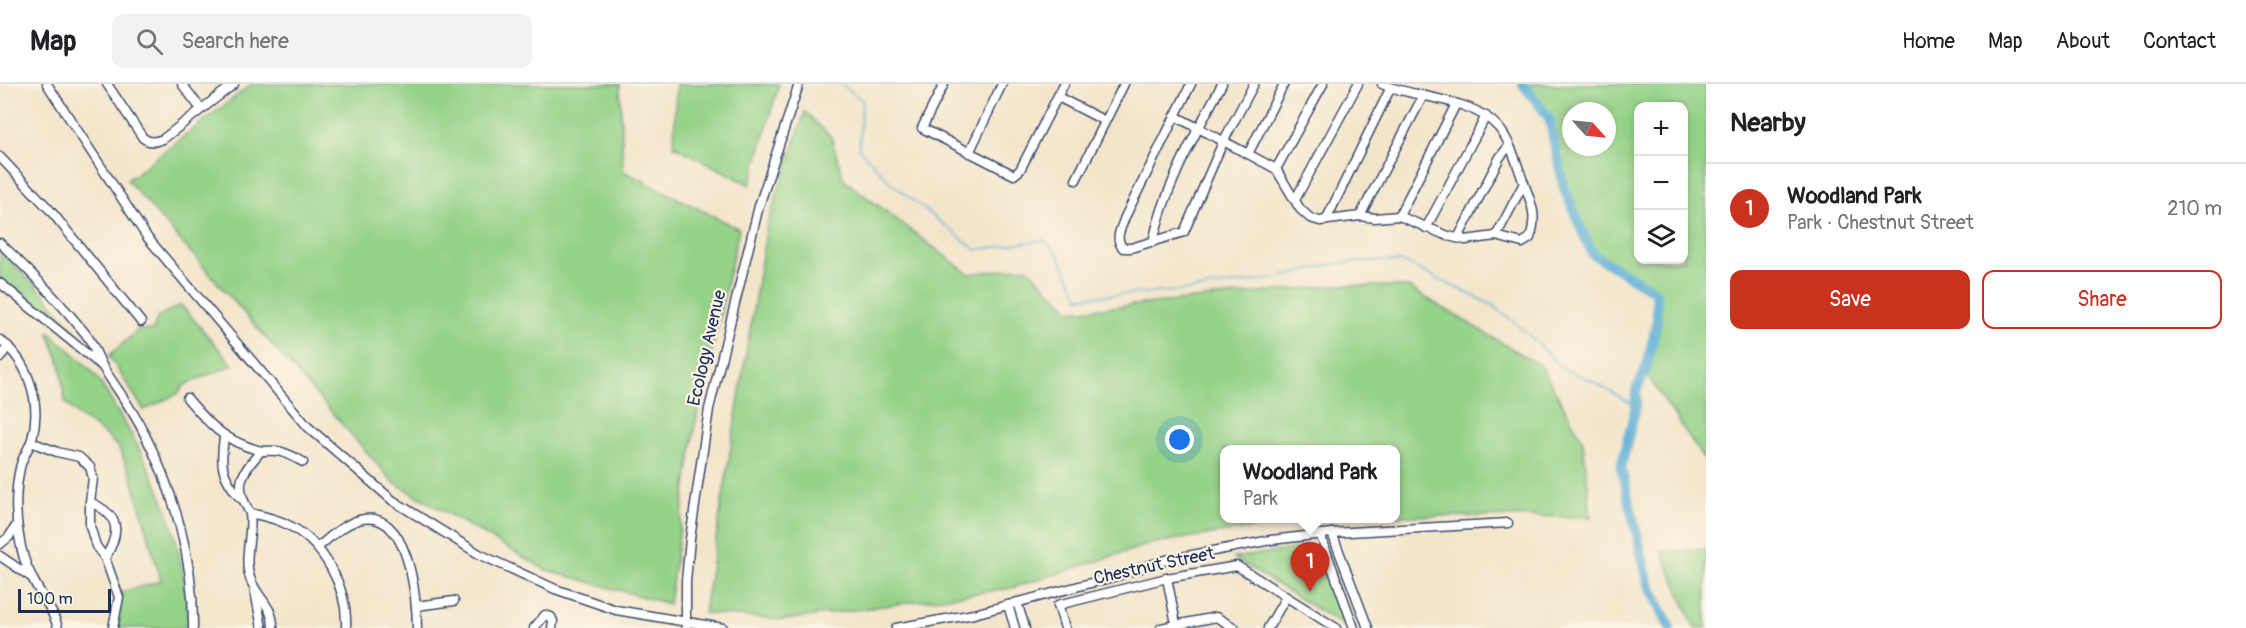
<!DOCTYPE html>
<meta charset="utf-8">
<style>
:root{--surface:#fff;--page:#f2f2f2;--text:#202124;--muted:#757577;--line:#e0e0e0;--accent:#c8321e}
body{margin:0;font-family:Pangolin,sans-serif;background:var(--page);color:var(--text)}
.controls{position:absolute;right:18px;top:18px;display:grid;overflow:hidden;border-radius:12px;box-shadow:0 3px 9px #0003}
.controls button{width:54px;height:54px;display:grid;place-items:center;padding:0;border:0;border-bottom:2px solid var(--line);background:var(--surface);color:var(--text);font:30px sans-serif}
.compass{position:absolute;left:1562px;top:18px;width:54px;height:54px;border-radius:50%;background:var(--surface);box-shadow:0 3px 9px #0003;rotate:117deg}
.scale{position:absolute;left:18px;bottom:15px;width:93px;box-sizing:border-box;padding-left:6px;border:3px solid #1b2f5e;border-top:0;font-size:16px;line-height:21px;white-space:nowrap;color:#1b2f5e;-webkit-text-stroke:4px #fcf5e5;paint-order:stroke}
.you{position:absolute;left:1180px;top:356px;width:21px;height:21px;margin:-15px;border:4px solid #fff;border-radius:50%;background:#1a73e8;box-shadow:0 0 0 9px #1a73e833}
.badge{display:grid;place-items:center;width:39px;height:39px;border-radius:50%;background:var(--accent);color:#fff;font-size:20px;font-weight:700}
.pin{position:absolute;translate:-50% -50px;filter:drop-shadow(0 2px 3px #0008)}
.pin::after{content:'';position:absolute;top:32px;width:21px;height:18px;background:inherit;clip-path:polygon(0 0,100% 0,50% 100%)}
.popup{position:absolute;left:1220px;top:361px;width:180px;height:78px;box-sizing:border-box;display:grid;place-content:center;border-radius:12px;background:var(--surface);filter:drop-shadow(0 2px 4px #0005);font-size:20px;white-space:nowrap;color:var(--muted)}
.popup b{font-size:22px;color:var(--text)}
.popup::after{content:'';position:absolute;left:50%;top:100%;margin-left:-12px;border:12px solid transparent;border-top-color:var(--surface)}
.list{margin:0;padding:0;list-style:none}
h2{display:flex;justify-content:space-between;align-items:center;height:78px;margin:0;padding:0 24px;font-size:26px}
h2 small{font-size:20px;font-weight:400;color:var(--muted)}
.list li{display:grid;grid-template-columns:39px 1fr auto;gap:18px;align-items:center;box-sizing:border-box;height:90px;padding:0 24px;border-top:2px solid var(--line)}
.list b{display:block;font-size:22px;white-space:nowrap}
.list p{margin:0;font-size:20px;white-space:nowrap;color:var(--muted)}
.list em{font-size:20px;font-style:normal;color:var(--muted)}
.actions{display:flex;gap:12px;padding:18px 24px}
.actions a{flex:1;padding:14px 0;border:2px solid var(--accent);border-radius:12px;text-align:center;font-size:21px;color:var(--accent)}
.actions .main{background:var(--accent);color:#fff}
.icon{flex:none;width:33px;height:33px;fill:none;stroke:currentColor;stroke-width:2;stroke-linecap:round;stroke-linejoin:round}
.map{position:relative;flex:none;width:1706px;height:544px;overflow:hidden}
header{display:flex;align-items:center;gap:36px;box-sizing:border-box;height:84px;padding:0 30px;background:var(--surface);border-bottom:2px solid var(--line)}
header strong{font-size:28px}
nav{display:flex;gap:33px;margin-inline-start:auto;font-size:21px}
.search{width:420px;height:54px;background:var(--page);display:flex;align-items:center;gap:15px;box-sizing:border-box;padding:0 21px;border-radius:12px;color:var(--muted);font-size:22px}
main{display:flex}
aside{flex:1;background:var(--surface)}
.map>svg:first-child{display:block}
</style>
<header>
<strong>Map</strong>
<div class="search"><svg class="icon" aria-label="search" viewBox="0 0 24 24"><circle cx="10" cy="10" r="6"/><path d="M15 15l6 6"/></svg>Search here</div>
<nav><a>Home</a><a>Map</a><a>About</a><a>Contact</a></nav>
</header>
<main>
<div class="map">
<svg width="1706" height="544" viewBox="0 0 1706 544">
<rect width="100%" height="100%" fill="#fcf5e5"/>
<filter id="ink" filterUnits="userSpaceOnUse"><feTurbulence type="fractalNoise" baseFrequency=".0167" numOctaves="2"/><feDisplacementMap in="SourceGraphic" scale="12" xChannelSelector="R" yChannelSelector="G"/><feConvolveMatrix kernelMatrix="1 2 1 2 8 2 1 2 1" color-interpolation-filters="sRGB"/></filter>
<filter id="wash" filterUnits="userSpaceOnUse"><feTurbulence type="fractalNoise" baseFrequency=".008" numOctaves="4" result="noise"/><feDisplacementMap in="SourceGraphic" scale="24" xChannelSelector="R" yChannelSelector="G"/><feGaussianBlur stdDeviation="1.35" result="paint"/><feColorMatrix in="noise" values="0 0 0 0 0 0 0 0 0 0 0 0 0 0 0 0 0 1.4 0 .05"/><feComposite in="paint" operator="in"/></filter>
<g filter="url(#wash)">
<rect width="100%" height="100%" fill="#f3e5ca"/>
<g fill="#94d288" stroke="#588073" stroke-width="1.5" fill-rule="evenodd">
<polygon points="252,0 620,0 623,87 739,145 695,341 669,520 546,486 393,398 127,96"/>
<polygon points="676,0 779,0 750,101 674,62"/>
<path d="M1523 0H1706V378L1645 288 1657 238 1656 208 1592 170 1564 104 1549 34ZM1638 22H1684V176H1638ZM1571 27H1607V63H1571Z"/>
<polygon points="805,28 831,53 844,96 969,190 1026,183 1071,227 1341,201 1408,203 1541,282 1583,357 1591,433 1396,432 1396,366 1224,366 1224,434 1311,435 1154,459 1012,504 784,536 704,529 767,141"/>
<polygon points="0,167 43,209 94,271 27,215 0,196"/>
<polygon points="181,221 233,281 184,301 179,309 144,326 109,272 138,246 153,246 158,232"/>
<path d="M48 247C63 261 82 275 95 291 104 303 111 317 119 330 162 400 186 461 188 544H118L122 508 161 497 132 394 119 364 101 347 81 334 65 318 60 279Z"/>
<polygon points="1313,462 1344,542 1234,474"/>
<polygon points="1706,465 1706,544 1695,544 1662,468"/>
</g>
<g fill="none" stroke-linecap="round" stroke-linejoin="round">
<polyline stroke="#5baed6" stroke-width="1.5" points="841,0 862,16 859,65 891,99 976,166 1044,156 1059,172 1079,213 1180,207 1273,195 1338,179 1379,177 1403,178 1494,222 1528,250 1562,284 1590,296 1636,322"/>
<polyline stroke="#5baed6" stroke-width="10" points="1523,0 1549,34 1564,104 1592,170 1656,208 1657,238 1645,288 1636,306 1636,322 1621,383 1648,498 1670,544"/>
</g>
</g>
<g filter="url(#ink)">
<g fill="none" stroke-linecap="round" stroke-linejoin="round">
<g stroke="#3b4a6e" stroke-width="11">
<g id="minor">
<polyline points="47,0 147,153 308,343 392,416 479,470 555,505 616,526 723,544"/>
<path d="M107 0 143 54C150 59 155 58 163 55L234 0"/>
<polyline points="182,0 201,25"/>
<polyline points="944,0 922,44 1014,91 1020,86 1064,0"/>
<path d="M1191 0 1125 133C1121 145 1114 154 1123 164H1131L1184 148 1223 58 1254 0"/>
<polyline points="1058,13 1105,37"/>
<polyline points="1175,32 1248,70 1284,0"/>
<polyline points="969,69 1002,0"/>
<path d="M1248 70 1276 85 1300 125 1310 134 1320 137 1360 132 1375 134 1399 132 1448 152 1465 156 1496 152 1522 159 1530 154C1538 131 1531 118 1523 97 1517 80 1510 56 1498 43 1471 13 1417 15 1382 0"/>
<polyline points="0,73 50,126 141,238"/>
<polyline points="1276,85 1323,0"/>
<polyline points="1076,96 1124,0"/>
<polyline points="1295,116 1358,0"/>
<polyline points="1360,132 1423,12"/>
<polyline points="1399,132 1456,20"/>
<polyline points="1326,136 1391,3"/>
<polyline points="1426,144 1486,32"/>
<polyline points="1496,152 1524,99"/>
<polyline points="1458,154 1500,73 1509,62"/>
<path d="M1153 158C1165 102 1195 51 1222 0"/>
<path d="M0 159C30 187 59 217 85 249 94 260 97 273 104 285 117 305 132 325 143 347 174 407 194 476 193 544"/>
<polyline points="0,199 103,283"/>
<path d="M0 256C29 278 42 319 32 355 29 365 22 373 20 384 15 407 15 429 19 452 21 465 25 480 31 491 39 510 53 524 58 544"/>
<polyline points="0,274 8,262"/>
<path d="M187 314C209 340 224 357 258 366 264 368 270 366 277 367 286 368 294 373 303 378"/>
<path d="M224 353C220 381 221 391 240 414"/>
<polyline points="31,358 57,368 79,373 90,383 93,394 90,418 90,442 96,462 105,474 119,513 113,544"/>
<path d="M90 418C120 431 121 448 105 474"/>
<path d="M250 429C233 401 241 390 261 367"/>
<polyline points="1332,449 1368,544"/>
<polyline points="1320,450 1354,544"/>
<polyline points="0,460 9,453 17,440"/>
<path d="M317 464C329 454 344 440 359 436 408 422 417 513 417 544"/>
<polyline points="0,472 31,493"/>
<polyline points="1167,494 1176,540"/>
<polyline points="255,507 262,544"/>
<polyline points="1017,518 1025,544"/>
<polyline points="1008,521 1015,544"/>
<polyline points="416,522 454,517"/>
<path d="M273 544C274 522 256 513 250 494 243 473 253 451 250 429 262 432 275 434 286 440 323 457 348 504 346 544"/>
<polyline points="534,544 545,531 551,533 553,537 552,544"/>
<polyline points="686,544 686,497 690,455 709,325 759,122 799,0"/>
<polyline points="896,544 974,530 1117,492 1166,476 1271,456 1332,449 1508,439"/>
<polyline points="1065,544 1058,521 1167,494 1237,482 1336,544"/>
<polyline points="1161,544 1216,533 1235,544"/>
<polyline points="1268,544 1286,513"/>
</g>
</g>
<use href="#minor" stroke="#fff" stroke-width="8"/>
</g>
</g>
<g text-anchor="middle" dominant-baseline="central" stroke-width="4.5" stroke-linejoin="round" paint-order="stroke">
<g font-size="18" fill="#1b2f5e" stroke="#fcf5e5">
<text transform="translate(707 264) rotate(-77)">Ecology Avenue</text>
<text transform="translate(1154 482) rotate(-12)">Chestnut Street</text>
</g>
</g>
</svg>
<div class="controls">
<button>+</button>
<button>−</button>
<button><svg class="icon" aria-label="layers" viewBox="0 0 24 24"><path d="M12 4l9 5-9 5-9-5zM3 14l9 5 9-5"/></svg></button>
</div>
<svg class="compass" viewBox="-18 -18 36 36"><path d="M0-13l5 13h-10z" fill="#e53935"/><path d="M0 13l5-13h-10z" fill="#757577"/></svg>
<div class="scale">100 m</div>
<div class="you"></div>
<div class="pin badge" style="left:1310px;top:508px">1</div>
<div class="popup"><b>Woodland Park</b>Park</div>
</div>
<aside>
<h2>Nearby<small></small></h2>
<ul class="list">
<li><span class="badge">1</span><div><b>Woodland Park</b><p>Park · Chestnut Street</p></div><em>210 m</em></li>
</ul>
<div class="actions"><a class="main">Save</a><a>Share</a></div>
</aside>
</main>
